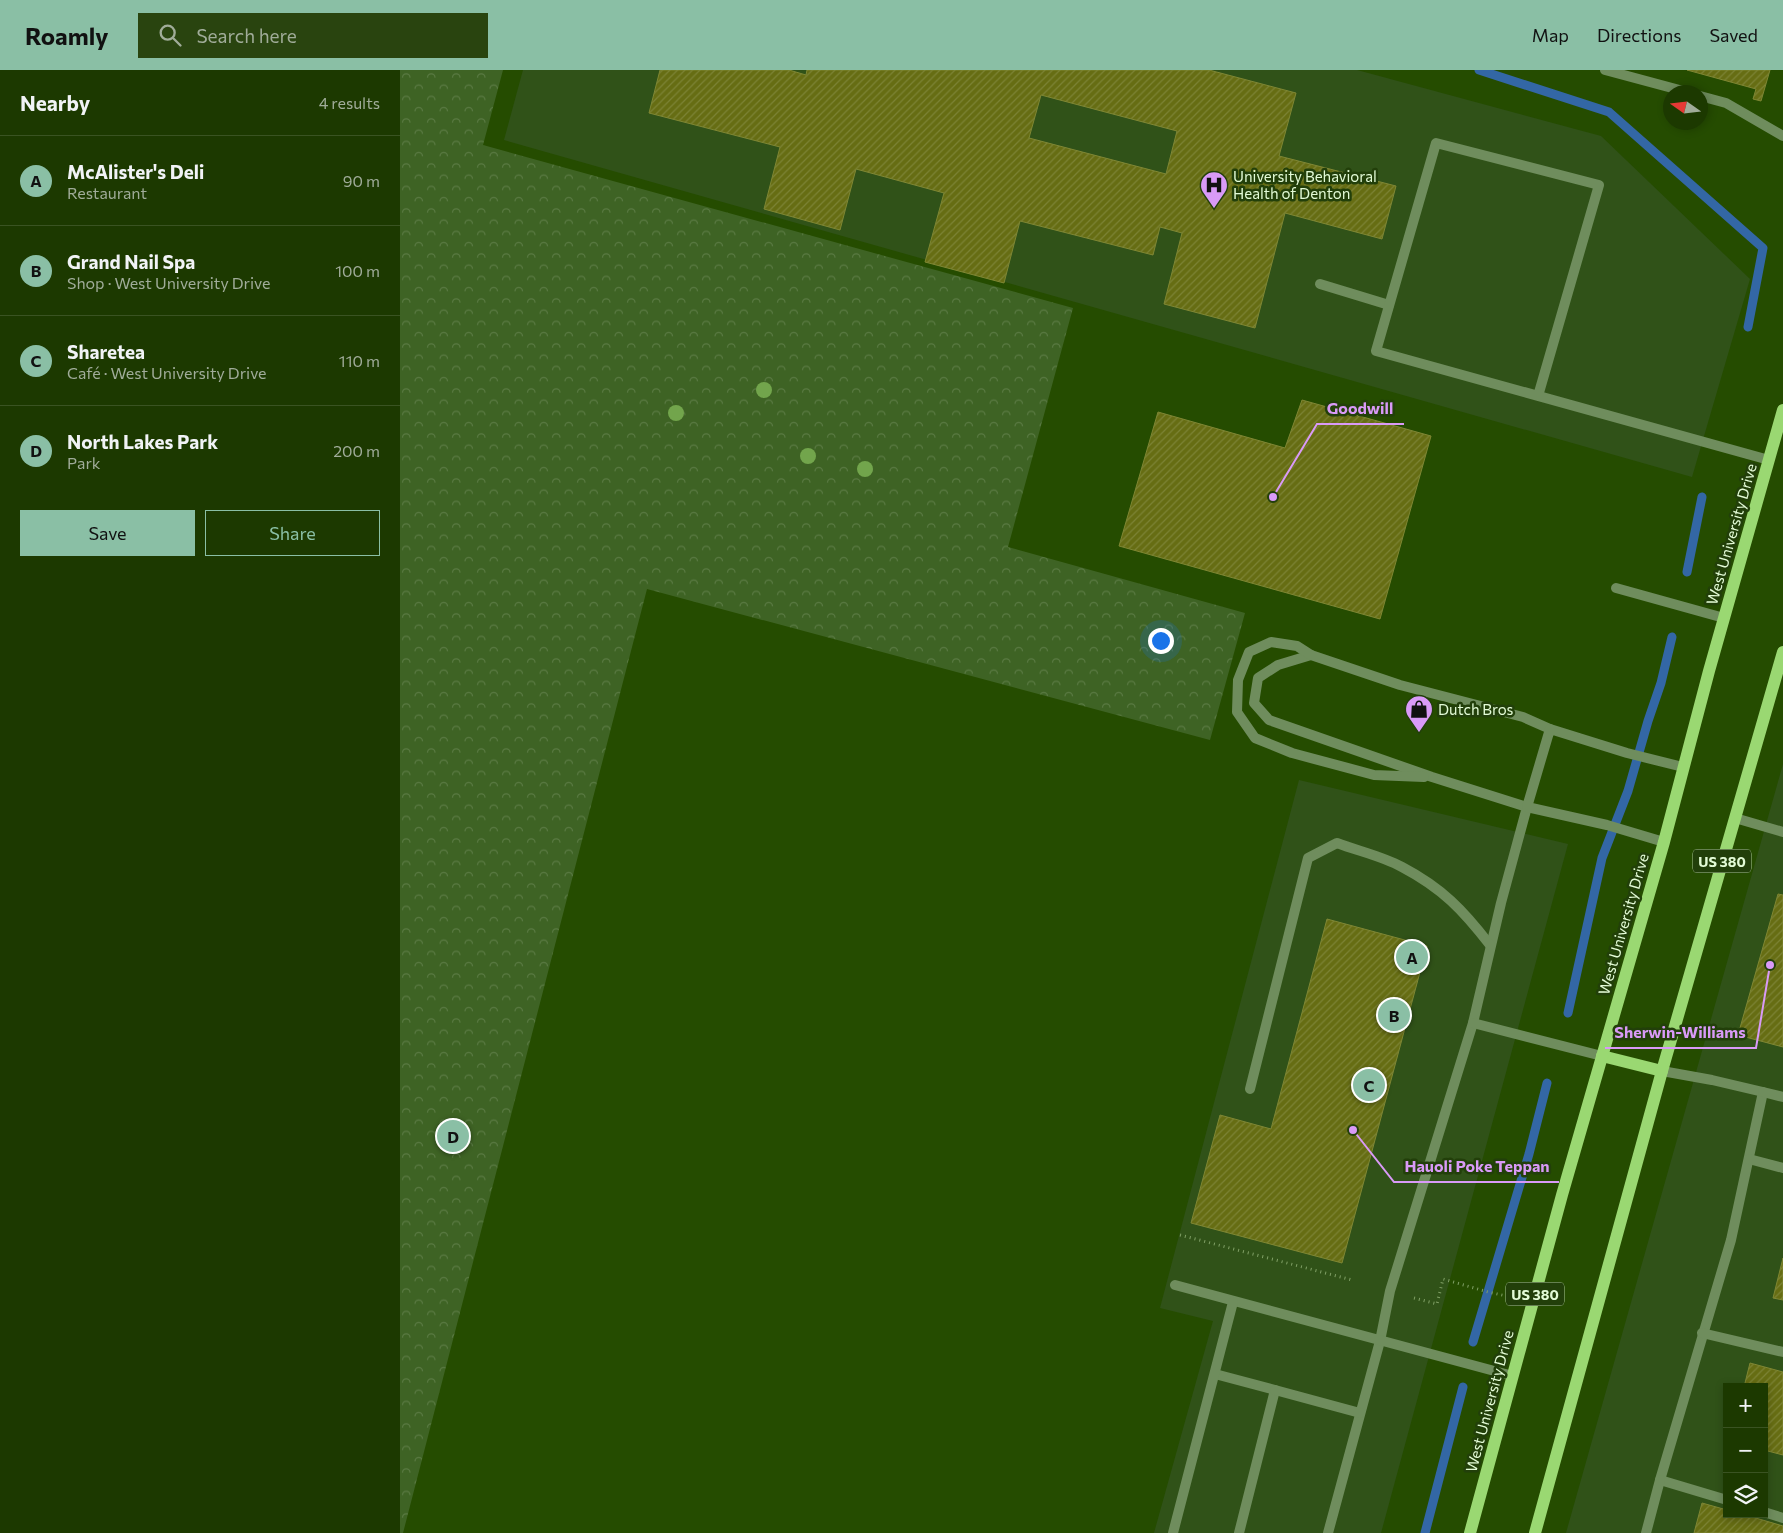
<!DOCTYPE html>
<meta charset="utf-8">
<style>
:root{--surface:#1c3900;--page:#29440f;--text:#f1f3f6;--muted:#a0ac99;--line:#3a5322;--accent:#8abfa5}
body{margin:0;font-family:Commissioner,sans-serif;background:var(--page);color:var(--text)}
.controls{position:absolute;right:15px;bottom:15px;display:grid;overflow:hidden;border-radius:0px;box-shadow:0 2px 8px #0003}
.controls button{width:45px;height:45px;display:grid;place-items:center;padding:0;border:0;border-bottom:1px solid var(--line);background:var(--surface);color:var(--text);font:25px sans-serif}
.compass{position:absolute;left:1263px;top:15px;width:45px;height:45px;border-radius:50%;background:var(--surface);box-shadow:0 2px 8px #0003;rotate:284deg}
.you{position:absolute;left:760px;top:570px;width:18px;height:18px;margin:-12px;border:4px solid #fff;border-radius:50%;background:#1a73e8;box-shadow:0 0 0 8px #1a73e833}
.badge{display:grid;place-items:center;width:32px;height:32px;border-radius:50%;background:var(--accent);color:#111;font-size:16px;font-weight:700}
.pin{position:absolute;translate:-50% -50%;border:2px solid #fff;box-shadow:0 1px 5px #0006}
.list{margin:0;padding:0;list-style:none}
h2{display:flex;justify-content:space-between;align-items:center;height:65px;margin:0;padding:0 20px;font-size:21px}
h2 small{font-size:16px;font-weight:400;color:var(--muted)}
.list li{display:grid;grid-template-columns:32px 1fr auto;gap:15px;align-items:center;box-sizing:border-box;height:90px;padding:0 20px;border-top:1px solid var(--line)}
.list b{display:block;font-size:19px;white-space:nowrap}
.list p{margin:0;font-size:16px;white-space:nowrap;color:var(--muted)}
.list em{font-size:16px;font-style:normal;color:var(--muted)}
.actions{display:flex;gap:10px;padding:15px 20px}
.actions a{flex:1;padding:11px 0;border:1px solid var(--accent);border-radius:0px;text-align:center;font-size:18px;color:var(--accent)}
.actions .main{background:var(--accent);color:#111}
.icon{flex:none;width:28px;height:28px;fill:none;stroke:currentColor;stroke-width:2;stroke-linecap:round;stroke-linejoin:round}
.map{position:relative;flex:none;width:1383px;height:1463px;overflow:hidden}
header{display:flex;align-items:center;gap:30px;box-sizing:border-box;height:70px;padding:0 25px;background:var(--accent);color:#111}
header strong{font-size:24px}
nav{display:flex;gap:28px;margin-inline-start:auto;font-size:18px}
.search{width:350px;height:45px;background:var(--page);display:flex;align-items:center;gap:12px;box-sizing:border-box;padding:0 18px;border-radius:0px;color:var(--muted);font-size:19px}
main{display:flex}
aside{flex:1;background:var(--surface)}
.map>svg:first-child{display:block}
</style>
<header>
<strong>Roamly</strong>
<div class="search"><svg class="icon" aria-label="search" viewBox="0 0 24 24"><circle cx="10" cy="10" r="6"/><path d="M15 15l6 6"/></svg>Search here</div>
<nav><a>Map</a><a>Directions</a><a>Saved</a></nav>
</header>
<main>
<aside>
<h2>Nearby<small>4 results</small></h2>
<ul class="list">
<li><span class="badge">A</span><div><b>McAlister's Deli</b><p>Restaurant</p></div><em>90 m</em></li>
<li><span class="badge">B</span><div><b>Grand Nail Spa</b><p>Shop · West University Drive</p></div><em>100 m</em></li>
<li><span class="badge">C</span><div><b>Sharetea</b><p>Café · West University Drive</p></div><em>110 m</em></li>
<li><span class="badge">D</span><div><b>North Lakes Park</b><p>Park</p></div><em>200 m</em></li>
</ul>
<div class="actions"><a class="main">Save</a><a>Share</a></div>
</aside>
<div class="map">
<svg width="1383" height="1463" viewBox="0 0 1383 1463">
<defs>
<pattern id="park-crowns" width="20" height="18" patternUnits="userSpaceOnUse" patternTransform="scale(1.25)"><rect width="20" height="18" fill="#3e6324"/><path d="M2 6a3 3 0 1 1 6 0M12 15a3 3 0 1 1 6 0" fill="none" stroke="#5a7a43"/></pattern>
<pattern id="building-hatch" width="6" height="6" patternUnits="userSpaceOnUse" patternTransform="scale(1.25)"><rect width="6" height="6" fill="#666d13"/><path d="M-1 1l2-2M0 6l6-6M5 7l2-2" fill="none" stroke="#7c8335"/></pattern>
</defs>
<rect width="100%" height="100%" fill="#254c00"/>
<g fill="#305218" fill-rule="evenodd">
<polygon points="123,0 957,0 1201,66 1350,209 1292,407 104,70"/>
<path d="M1383 694V1463H1166ZM1327 1317H1364V1444H1327Z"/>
<polygon points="899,710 1168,774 981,1463 754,1463 813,1251 760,1238"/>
</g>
<polygon fill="url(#park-crowns)" points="0,0 103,0 83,75 673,238 608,477 845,543 810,670 247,519 3,1463 0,1463"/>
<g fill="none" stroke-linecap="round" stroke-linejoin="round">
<g stroke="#3367a5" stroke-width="9">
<polyline points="1079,0 1209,42 1363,178 1348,257"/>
<polyline points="1287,502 1302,427"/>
<polyline points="1168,943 1202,788 1228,721 1248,651 1261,613 1272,567"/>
<polyline points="1073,1272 1129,1084 1147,1013"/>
<polyline points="1025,1463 1063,1317"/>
</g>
</g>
<g fill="url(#building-hatch)" stroke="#7f8734" fill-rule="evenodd">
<path d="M260 0H389L406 5 407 0H809L896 23 879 86 996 116 982 169 885 143 855 258 764 234 782 163 760 157 753 185 620 151 604 213 525 192 544 123 456 99 440 160 364 139 380 77 249 43ZM641 25 777 61 766 104 629 68Z"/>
<polygon points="1287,0 1370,0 1361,31 1353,29 1356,19"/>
<polygon points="902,330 1031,366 980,549 719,476 758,342 885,378"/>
<polygon points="1378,824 1383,825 1383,977 1338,965"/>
<polygon points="927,849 1027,876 942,1193 791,1153 820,1045 871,1059"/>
<polygon points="1383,1188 1383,1230 1373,1228"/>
<polygon points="1350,1293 1383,1302 1383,1385 1364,1380 1364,1317 1344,1317"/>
<polygon points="1302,1433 1327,1440 1327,1444 1342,1444 1383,1456 1383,1463 1294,1463"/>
</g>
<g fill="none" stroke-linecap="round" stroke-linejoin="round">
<g stroke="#80a066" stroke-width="3" stroke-dasharray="1 4" stroke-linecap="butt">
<polyline points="780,1165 952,1210"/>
<polyline points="1014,1228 1037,1234 1043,1209 1088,1222 1111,1227"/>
</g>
<g stroke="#6f8d5d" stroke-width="10">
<polyline points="1205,0 1287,22"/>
<polyline points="1300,26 1326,33 1383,66"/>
<polyline points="920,214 989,235"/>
<polyline points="1138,326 1199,115 1036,73 976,281 1369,390"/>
<polyline points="1216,518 1324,548"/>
<polyline points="911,585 878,595 858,608 854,633 869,650 1032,707 1127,737 1101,833 1073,953 990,1221 980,1271 928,1463"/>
<polyline points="1024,707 974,705 892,683 855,668 837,642 838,610 849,582 871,572 897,576 911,585 1000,615 1123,647 1150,659"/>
<polyline points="1335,748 1383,762"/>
<polyline points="1264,772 1207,755 1127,737 1150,659 1227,683 1283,697"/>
<polyline points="1073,953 1202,986"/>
<polyline points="1262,1001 1312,1010 1363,1022 1331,1170 1260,1410 1327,1430"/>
<path d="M850 1019 908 788 937 773C958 781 982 786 1002 797 1042 818 1063 840 1090 875"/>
<polyline points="1363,1022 1383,1027"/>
<polyline points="1349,1089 1383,1098"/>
<polyline points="775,1215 1113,1306"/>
<polyline points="1302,1263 1383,1282"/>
<polyline points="815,1304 875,1320 839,1463"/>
<polyline points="875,1320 960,1343"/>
<polyline points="1364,1442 1383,1448"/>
<polyline points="773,1463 833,1232"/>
<polyline points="1246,1463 1260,1410"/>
</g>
<g stroke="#9ad872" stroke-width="12">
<polyline points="1202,986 1262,1001"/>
<polyline points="1070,1463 1162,1125 1264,772 1309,601 1383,340"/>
<polyline points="1135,1463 1262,1001 1383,582"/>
</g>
</g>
<g fill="#72a54c">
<circle cx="364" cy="320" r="8"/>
<circle cx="276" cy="343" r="8"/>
<circle cx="408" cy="386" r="8"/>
<circle cx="465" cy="399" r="8"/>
</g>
<defs>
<g id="hospital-pin" transform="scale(1.4375)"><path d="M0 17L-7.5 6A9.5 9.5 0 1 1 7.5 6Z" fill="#d99af7" stroke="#223f0a"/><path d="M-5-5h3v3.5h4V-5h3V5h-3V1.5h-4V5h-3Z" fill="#111"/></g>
<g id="shop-pin" transform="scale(1.4375)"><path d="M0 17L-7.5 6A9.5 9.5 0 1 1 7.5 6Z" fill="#d99af7" stroke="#223f0a"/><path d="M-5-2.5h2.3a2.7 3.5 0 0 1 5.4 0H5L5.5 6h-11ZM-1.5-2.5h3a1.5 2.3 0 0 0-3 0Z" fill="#111"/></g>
</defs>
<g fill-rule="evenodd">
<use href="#hospital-pin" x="814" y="115"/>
<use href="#shop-pin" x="1019" y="639"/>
</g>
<g text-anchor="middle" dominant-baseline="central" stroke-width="5" stroke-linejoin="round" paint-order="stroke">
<g fill="#223f0a" stroke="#a9c399" stroke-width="1">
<rect x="1293" y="779.5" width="58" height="23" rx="4"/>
<rect x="1106" y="1212.5" width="58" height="23" rx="4"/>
</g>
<g font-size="14" font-weight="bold" fill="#e3fbd6">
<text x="1322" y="791">US 380</text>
<text x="1135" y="1224">US 380</text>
</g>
<g font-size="15" fill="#e3fbd6" stroke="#223f0a" text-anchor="start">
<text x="833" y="106">University Behavioral<tspan x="833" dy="17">Health of Denton</tspan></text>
<text x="1038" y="639">Dutch Bros</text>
</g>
<g font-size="15" fill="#e3fbd6" stroke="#223f0a">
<text transform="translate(1331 464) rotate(-74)">West University Drive</text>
<text transform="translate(1223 854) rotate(-74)">West University Drive</text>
<text transform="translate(1089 1331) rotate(-75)">West University Drive</text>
</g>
</g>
<path fill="none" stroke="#d99af7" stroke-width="2" d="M873 427L917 354H1004M1370 895L1356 978H1205M953 1060L994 1112H1159"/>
<g fill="#d99af7" stroke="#223f0a" stroke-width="2">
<circle cx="873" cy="427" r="5"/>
<circle cx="1370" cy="895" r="5"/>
<circle cx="953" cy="1060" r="5"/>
</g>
<g font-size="16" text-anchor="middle" font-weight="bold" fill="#d99af7" stroke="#223f0a" stroke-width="5" stroke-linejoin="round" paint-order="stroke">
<text x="960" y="344">Goodwill</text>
<text x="1280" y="968">Sherwin-Williams</text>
<text x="1077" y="1102">Hauoli Poke Teppan</text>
</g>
</svg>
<div class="controls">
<button>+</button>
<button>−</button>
<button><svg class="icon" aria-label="layers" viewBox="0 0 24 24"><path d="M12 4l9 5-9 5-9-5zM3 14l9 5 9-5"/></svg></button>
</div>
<svg class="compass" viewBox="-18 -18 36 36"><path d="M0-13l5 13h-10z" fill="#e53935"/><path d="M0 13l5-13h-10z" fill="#a0ac99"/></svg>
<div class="you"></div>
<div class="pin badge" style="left:1012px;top:887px">A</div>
<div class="pin badge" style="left:994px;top:945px">B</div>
<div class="pin badge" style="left:969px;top:1015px">C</div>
<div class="pin badge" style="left:53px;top:1066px">D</div>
</div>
</main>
